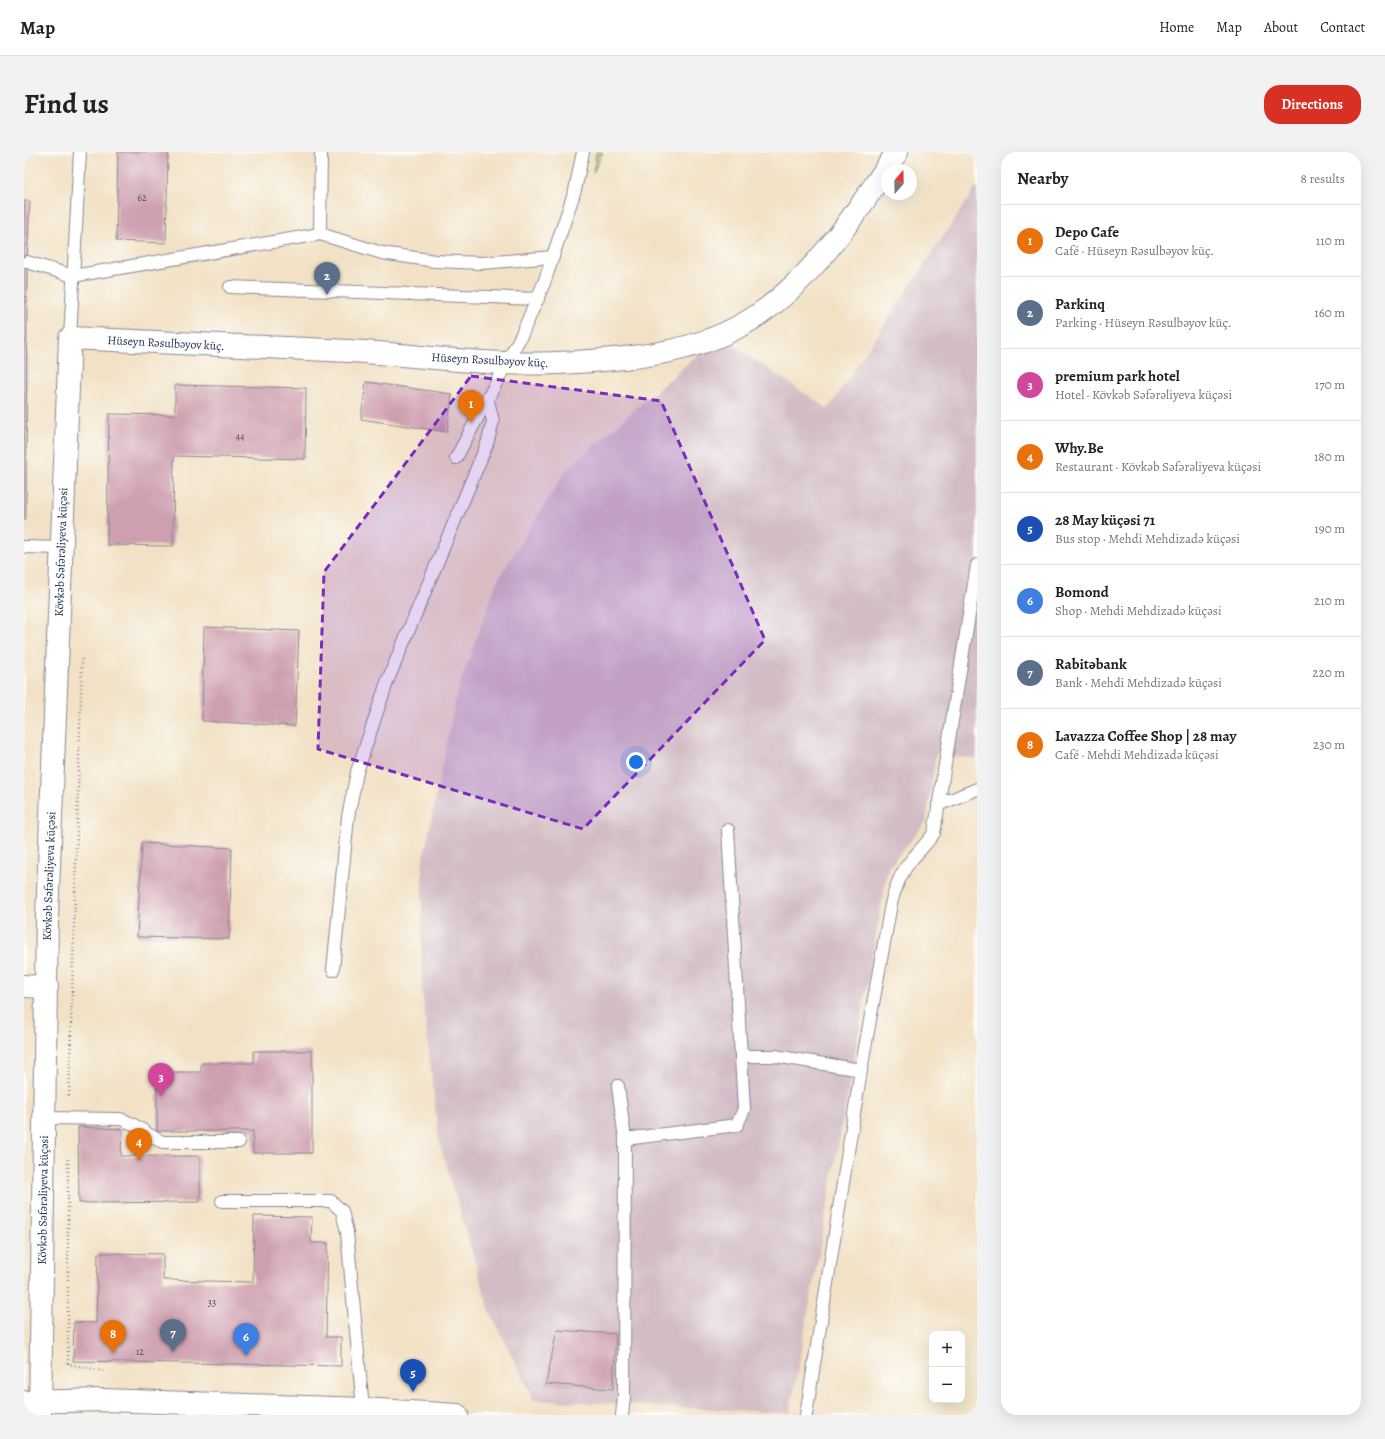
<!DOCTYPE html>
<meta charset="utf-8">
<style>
:root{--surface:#fff;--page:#f2f2f2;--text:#222;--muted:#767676;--line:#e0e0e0;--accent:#d93025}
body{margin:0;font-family:Alegreya,serif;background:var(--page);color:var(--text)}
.controls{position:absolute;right:12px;bottom:12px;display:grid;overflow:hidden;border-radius:8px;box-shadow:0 4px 16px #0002}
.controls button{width:36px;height:36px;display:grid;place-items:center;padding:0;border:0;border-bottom:1px solid var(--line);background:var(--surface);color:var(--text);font:20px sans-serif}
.compass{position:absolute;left:857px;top:12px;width:36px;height:36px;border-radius:50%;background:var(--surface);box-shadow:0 4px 16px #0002;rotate:20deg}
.you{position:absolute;left:612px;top:610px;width:14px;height:14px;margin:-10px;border:3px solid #fff;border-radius:50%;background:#1a73e8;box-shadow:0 0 0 6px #1a73e833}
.badge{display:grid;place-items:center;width:26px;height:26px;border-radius:50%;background:var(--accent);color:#fff;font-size:13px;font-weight:700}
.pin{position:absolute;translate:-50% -33px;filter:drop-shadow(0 1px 2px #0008)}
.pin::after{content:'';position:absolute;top:21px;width:14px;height:12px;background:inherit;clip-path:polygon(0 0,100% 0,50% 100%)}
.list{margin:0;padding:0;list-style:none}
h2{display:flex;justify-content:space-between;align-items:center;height:52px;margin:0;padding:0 16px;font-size:17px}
h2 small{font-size:13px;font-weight:400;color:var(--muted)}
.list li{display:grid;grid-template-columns:26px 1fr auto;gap:12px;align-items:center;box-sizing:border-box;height:72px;padding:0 16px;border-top:1px solid var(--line)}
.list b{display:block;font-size:15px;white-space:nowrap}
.list p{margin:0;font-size:13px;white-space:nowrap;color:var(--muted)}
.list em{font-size:13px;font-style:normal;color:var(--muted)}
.map{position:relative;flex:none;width:953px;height:1263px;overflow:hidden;border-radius:16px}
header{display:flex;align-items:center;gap:24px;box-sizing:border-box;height:56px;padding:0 20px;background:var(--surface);border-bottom:1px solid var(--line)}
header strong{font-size:19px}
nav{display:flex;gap:22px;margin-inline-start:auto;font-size:14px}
.intro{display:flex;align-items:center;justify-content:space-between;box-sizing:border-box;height:96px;padding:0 24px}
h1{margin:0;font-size:28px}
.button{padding:10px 18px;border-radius:16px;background:var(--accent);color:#fff;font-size:14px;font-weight:700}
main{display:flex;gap:24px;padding:0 24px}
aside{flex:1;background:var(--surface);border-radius:16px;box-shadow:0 4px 16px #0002}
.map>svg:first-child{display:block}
</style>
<header>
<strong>Map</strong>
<nav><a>Home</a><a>Map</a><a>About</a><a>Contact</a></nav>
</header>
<div class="intro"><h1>Find us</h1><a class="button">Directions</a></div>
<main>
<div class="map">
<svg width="953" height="1263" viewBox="0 0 953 1263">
<rect width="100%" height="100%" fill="#fdfcf7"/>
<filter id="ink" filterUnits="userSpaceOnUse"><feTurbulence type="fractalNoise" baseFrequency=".025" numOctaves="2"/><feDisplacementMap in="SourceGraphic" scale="8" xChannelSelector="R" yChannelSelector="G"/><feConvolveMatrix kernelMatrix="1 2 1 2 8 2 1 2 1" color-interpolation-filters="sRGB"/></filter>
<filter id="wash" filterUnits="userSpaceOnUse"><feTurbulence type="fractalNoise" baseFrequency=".012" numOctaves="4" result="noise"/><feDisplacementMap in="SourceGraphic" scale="16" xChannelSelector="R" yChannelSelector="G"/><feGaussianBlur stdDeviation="0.9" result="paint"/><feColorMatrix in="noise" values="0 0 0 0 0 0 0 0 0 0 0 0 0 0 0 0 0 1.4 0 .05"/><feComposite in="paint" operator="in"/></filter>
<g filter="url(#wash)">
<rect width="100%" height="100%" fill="#f2e1c5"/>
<polygon fill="#d2bdc6" points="953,34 953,607 912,602 902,670 864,716 766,1261 510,1248 466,1160 415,989 398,838 398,714 433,540 474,427 543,317 695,184 804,257"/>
<polygon fill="#b3c163" stroke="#677860" points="572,0 579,0 569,21"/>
<g id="blocks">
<g fill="#ce9faf">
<polygon points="94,0 144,0 142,91 92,89"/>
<polygon points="0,49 6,49 3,110 2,367 0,367"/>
<polygon points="342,230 428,242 423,280 337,267"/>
<polygon points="151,233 282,236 281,307 150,304 149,394 83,393 85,262 151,263"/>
<polygon points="180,475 275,479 271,574 178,569"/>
<polygon points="118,691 208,696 205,787 113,785"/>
<polygon points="230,899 288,899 288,1001 229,1001 229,979 133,979 133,920 177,920 177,911 230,911"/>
<polygon points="54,975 98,977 97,1004 176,1004 176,1050 55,1051"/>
<polygon points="230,1064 288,1065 287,1091 304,1091 302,1185 317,1185 317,1214 49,1209 50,1170 72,1171 74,1101 139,1102 139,1128 229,1130"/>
<polygon points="533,1178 592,1182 589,1237 522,1232"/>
</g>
</g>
</g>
<g filter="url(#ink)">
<use href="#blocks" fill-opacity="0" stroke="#868892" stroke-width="1"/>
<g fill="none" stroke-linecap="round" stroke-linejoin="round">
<g stroke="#868892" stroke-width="14">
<g id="lane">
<polyline points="296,82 297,0"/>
<polyline points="3,110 49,124 296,82 358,101 411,109 458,111 529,105"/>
<polyline points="206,135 514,147"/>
<polyline points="46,186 56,0"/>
<polyline points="432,306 498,182 520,131 551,38 559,0"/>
<polyline points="0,395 37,396"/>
<polyline points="914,653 953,637"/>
<polyline points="309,818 324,665 333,620 363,530 463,292 469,269 464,249"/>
<polyline points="717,904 751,904 837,918"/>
<polyline points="594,934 601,987 600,1245 598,1263"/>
<path d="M20 966 96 967C113 971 123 984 139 990H215"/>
<polyline points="601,987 713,973 720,957 704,678"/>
<polyline points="198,1049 307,1049 318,1059 323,1080 339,1257"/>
<path d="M782 1263 837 918 867 752C871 735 877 720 888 707 896 698 903 691 910 681L953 413"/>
</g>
</g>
<g stroke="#868892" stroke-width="24">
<g id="secondary">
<polyline points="0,834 23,835"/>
<polyline points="0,1250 79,1248 339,1257 433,1263"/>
<path d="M16 1263 23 765 46 186C139 191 232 194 325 199 377 202 429 209 481 211 521 213 561 210 600 206 640 202 679 194 714 175 780 141 833 61 873 0"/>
</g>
</g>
<g stroke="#868892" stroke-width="2.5" stroke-dasharray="1 3" stroke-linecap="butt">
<polyline points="45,944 58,507"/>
<polyline points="44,1007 44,1212 79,1219"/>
</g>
<use href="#lane" stroke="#fff" stroke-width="12"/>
<use href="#secondary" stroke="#fff" stroke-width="22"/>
</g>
</g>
<path fill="#7b2cbf" fill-opacity="0.2" stroke="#7b2cbf" stroke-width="3" stroke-dasharray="8 5" stroke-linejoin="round" d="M447 224 637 249 741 488 559 677 294 597 300 420Z"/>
<g text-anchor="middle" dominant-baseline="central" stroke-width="3" stroke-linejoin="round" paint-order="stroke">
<g font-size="10" fill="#484b72">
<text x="118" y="45">62</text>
<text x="216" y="284">44</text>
<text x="188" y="1150">33</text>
<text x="116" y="1199">12</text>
</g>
<g font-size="12" fill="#1b2f5e" stroke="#fdfcf7">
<text transform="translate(142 191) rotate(3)">Hüseyn Rəsulbəyov küç.</text>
<text transform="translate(466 208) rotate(3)">Hüseyn Rəsulbəyov küç.</text>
<text transform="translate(37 400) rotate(-88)">Kövkəb Səfərəliyeva küçəsi</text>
<text transform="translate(25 724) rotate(-88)">Kövkəb Səfərəliyeva küçəsi</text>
<text transform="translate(19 1048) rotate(-89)">Kövkəb Səfərəliyeva küçəsi</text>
</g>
</g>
</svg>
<div class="controls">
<button>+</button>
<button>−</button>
</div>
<svg class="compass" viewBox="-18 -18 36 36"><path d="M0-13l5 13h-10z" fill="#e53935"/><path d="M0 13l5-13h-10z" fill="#767676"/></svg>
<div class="you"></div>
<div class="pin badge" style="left:447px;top:271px;background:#e8710a">1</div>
<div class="pin badge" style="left:303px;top:143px;background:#5c6f8a">2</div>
<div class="pin badge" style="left:137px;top:944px;background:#d1479c">3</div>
<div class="pin badge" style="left:115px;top:1009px;background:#e8710a">4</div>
<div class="pin badge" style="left:389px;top:1240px;background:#1a4fb4">5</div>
<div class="pin badge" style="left:222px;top:1204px;background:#3f7fe0">6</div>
<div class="pin badge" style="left:149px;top:1200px;background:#5c6f8a">7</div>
<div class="pin badge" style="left:89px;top:1201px;background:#e8710a">8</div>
</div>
<aside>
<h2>Nearby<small>8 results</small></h2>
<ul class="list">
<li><span class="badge" style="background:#e8710a">1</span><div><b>Depo Cafe</b><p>Café · Hüseyn Rəsulbəyov küç.</p></div><em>110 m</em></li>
<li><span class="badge" style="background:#5c6f8a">2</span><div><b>Parkinq</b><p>Parking · Hüseyn Rəsulbəyov küç.</p></div><em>160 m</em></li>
<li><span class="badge" style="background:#d1479c">3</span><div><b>premium park hotel</b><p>Hotel · Kövkəb Səfərəliyeva küçəsi</p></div><em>170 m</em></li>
<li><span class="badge" style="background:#e8710a">4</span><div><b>Why.Be</b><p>Restaurant · Kövkəb Səfərəliyeva küçəsi</p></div><em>180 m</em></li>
<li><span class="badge" style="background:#1a4fb4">5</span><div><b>28 May küçəsi 71</b><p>Bus stop · Mehdi Mehdizadə küçəsi</p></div><em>190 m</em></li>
<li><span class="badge" style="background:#3f7fe0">6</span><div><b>Bomond</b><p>Shop · Mehdi Mehdizadə küçəsi</p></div><em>210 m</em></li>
<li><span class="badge" style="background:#5c6f8a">7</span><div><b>Rabitəbank</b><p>Bank · Mehdi Mehdizadə küçəsi</p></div><em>220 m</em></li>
<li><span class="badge" style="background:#e8710a">8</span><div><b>Lavazza Coffee Shop | 28 may</b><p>Café · Mehdi Mehdizadə küçəsi</p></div><em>230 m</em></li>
</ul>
</aside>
</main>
